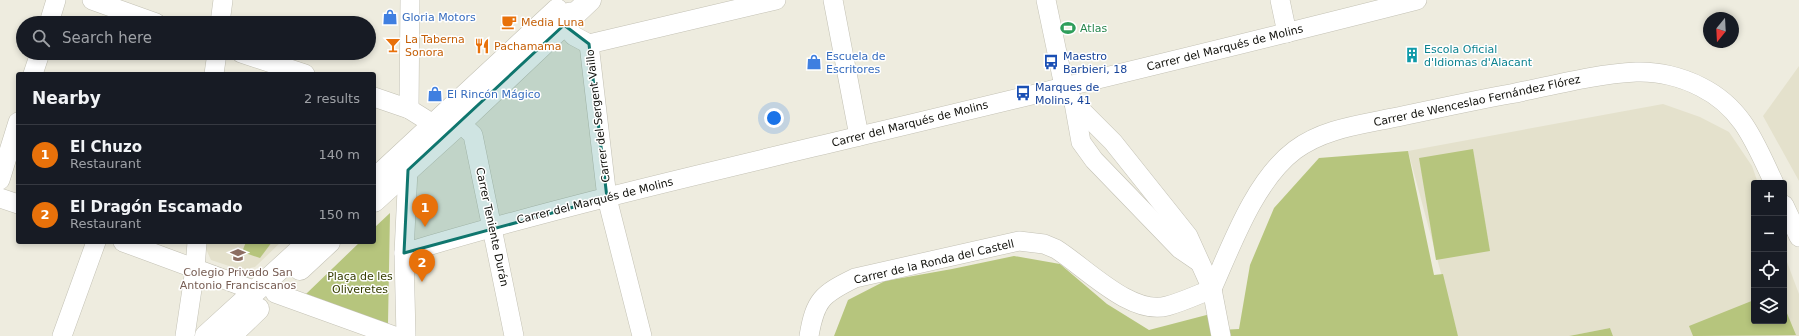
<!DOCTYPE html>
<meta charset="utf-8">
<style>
:root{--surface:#171b24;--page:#20242c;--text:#f1f3f6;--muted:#9ea1a6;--line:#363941;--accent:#9a55ca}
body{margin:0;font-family:"DejaVu Sans",sans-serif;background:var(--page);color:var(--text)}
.controls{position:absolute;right:12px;bottom:12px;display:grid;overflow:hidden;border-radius:4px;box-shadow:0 2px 6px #0003}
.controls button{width:36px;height:36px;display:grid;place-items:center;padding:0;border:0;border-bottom:1px solid var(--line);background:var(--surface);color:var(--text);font:20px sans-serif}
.compass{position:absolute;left:1703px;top:12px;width:36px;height:36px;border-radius:50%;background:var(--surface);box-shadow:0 2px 6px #0003;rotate:198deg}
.you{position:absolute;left:774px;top:118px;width:14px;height:14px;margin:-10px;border:3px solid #fff;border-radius:50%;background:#1a73e8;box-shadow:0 0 0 6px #1a73e833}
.badge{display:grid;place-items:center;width:26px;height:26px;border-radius:50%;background:var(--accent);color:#fff;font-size:13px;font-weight:700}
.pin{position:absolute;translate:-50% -33px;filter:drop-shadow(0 1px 2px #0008)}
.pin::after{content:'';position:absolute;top:21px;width:14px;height:12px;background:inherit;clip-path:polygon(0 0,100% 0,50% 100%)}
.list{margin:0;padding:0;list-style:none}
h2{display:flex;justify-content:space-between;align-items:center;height:52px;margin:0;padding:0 16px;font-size:17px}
h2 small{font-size:13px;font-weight:400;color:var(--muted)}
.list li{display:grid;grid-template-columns:26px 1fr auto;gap:12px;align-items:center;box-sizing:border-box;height:60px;padding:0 16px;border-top:1px solid var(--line)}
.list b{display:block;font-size:15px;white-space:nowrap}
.list p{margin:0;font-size:13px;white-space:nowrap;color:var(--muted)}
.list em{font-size:13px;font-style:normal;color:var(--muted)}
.icon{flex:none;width:22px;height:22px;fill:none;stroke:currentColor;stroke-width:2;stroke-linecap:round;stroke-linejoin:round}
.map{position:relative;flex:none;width:1799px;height:336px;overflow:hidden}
.search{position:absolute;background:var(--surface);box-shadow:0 2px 6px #0003;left:16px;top:16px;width:360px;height:44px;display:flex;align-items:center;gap:10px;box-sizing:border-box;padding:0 14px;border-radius:22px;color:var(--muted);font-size:15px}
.panel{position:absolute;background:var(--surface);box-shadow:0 2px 6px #0003;left:16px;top:72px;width:360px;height:172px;border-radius:4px}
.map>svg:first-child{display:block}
</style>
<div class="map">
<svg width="1799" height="336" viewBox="0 0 1799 336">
<rect width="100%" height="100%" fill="#eeecdf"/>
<g fill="#e4e1cc">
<polygon points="1799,66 1799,181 1763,116"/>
<polygon points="1663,104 1700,117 1729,132 1752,166 1758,183 1754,183 1754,321 1784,321 1784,254 1799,294 1799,336 1613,336 1610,328 1569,336 1458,336 1408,151"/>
<polygon points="206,242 281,242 255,267 241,270 211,260 206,249"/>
</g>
<g fill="#b6c57d">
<polygon points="1473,149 1490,251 1436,260 1419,158"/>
<polygon points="1408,151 1434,275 1443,274 1458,336 834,336 848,300 885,281 952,269 1014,256 1060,264 1107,304 1149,330 1218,312 1220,330 1239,329 1250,265 1274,208 1319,158"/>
<polygon points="390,213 388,324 306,294 360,242 374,242 374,228"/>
<polygon points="246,242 272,242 260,258 242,252"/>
<polygon points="1754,300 1754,321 1784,321 1784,306 1796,335 1693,336 1689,326"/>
<polygon points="1610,328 1613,336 1569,336"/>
</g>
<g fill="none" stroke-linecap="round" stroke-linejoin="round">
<g stroke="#c3c1b4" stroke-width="20">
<g id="minor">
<polyline points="92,0 156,23"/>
<polyline points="833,0 859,136"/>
<polyline points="1046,0 1064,86 1074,103 1113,142 1188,236 1212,289 1221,336"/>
<polyline points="1280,0 1287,33"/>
<polyline points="570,12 564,25 574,36 589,44"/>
<polyline points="49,23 56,0"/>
<polyline points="220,23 223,0"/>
<polyline points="589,44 607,198 642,336"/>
<polyline points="589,44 776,0"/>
<polyline points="241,53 305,74"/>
<polyline points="33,74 40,53"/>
<polyline points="214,74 217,53"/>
<polyline points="374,97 409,109 433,124 460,123 473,135 514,336"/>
<polyline points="1074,103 1081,142 1094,160 1180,249 1199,262"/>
<polyline points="409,109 410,0"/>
<polyline points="0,180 18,122"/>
<polyline points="0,198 18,204"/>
<polyline points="1784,205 1799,237"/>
<polyline points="123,242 256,291"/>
<path d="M404 253C560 206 718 170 877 132 1057 89 1237 46 1417 0"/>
<path d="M1212 289C1232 244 1255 180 1295 150 1323 129 1359 125 1392 118 1431 110 1471 101 1510 94 1551 86 1594 74 1636 72 1657 71 1682 77 1701 87 1743 108 1755 143 1774 183"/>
<polyline points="275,293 394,336"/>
<polyline points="62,336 96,242"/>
<polyline points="185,336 195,269 197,242"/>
<polyline points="406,336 404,253 408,170"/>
<path d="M809 336C815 300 822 294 855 278L1019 241 1044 244 1056 249C1085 267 1131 316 1167 306 1182 302 1197 295 1212 289"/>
</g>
</g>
<g stroke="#c3c1b4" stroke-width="23">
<g id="major">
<polyline points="374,180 557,10"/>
<polyline points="374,201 460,123 590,0"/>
<polyline points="300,269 329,242"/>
<polyline points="206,336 309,242"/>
<polyline points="230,336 258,309"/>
</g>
</g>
<use href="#minor" stroke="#fff" stroke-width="19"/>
<use href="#major" stroke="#fff" stroke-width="22"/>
</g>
<path fill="#0f766e" fill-opacity="0.2" stroke="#0f766e" stroke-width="3" stroke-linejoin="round" d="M564 25 589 44 607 198 404 253 408 170Z"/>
<defs>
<g id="shop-bare" transform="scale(1.2)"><path d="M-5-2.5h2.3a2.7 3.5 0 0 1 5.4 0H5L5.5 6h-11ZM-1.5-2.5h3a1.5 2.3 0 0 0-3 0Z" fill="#3f7fe0" stroke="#fff" stroke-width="2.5" paint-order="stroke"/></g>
<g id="cafe-bare" transform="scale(1.2)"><path d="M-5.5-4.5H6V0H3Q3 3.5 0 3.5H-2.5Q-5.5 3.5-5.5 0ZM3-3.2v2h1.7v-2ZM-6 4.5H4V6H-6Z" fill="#e8710a" stroke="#fff" stroke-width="2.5" paint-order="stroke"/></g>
<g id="stadium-bare" transform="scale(1.2)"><path d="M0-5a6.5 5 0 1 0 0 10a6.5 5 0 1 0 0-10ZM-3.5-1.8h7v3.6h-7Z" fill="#2e9e5b" stroke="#fff" stroke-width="2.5" paint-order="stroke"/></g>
<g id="bar-bare" transform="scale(1.2)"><path d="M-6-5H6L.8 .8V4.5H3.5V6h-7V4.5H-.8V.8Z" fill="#e8710a" stroke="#fff" stroke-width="2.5" paint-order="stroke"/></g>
<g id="restaurant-bare" transform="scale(1.2)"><path d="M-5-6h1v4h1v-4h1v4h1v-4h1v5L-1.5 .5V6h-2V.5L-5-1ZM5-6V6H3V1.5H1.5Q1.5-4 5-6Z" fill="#e8710a" stroke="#fff" stroke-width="2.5" paint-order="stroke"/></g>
<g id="building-bare" transform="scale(1.2)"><path d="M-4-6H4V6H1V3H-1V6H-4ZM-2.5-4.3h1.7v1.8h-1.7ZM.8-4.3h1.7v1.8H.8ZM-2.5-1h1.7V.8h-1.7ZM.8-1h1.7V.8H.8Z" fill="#0f9aa8" stroke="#fff" stroke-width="2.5" paint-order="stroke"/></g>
<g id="bus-bare" transform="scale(1.2)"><path d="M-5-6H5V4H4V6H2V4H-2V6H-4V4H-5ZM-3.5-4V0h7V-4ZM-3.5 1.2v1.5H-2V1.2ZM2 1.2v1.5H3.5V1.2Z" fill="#1a4fb4" stroke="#fff" stroke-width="2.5" paint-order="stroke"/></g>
<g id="school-bare" transform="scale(1.2)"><path d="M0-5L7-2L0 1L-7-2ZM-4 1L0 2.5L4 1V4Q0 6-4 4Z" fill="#8d6e63" stroke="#fff" stroke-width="2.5" paint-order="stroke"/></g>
</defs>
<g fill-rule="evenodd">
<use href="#shop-bare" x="390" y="17"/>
<use href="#cafe-bare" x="509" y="22"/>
<use href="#stadium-bare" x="1068" y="28"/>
<use href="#bar-bare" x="393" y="45"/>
<use href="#restaurant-bare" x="482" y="46"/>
<use href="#building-bare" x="1412" y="55"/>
<use href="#shop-bare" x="814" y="62"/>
<use href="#bus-bare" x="1051" y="62"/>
<use href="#bus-bare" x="1023" y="93"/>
<use href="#shop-bare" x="435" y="94"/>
<use href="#school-bare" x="238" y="255"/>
</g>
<g text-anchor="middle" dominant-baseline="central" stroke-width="3" stroke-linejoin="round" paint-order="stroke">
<g font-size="11" fill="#366cbe" stroke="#fff" text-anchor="start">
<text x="402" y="17">Gloria Motors</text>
<text x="826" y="56">Escuela de<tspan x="826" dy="13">Escritores</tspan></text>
<text x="447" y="94">El Rincón Mágico</text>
</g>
<g font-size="11" fill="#c56008" stroke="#fff" text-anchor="start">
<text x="521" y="22">Media Luna</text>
<text x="405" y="39">La Taberna<tspan x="405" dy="13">Sonora</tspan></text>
<text x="494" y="46">Pachamama</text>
</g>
<g font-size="11" fill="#27864d" stroke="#fff" text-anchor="start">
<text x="1080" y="28">Atlas</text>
</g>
<g font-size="11" fill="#12120d" stroke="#fff">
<text transform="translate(1225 48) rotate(-14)">Carrer del Marqués de Molins</text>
<text transform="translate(1477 101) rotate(-12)">Carrer de Wenceslao Fernández Flórez</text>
<text transform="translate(598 116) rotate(-97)">Carrer del Sergent Vaillo</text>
<text transform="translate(910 124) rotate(-14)">Carrer del Marqués de Molins</text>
<text transform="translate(595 201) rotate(-14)">Carrer del Marqués de Molins</text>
<text transform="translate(492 227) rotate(78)">Carrer Teniente Durán</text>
<text transform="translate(934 262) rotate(-13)">Carrer de la Ronda del Castell</text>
</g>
<g font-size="11" fill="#0d838f" stroke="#fff" text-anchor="start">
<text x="1424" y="49">Escola Oficial<tspan x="1424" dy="13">d'Idiomas d'Alacant</tspan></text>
</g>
<g font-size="11" fill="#164399" stroke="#fff" text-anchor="start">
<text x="1063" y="56">Maestro<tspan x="1063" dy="13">Barbieri, 18</tspan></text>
<text x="1035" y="87">Marques de<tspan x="1035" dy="13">Molins, 41</tspan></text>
</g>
<g font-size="11" fill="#785e54" stroke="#fff">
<text x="238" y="272">Colegio Privado San<tspan x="238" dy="13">Antonio Franciscanos</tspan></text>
</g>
<g font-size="11" fill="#363e00" stroke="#fff">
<text x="360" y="276">Plaça de les<tspan x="360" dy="13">Oliveretes</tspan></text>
</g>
</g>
</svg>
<div class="controls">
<button>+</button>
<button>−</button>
<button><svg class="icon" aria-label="locate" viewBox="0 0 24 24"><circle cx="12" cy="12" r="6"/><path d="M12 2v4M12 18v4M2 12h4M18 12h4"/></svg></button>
<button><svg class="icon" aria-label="layers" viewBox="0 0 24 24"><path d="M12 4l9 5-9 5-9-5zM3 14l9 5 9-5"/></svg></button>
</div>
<svg class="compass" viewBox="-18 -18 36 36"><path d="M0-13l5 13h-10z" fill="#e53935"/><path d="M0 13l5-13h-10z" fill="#9ea1a6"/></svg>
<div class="you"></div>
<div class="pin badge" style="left:425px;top:227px;background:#e8710a">1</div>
<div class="pin badge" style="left:422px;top:282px;background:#e8710a">2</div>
<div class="search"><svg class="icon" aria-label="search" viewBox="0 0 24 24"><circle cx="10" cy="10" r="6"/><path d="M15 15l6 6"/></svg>Search here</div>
<section class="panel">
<h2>Nearby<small>2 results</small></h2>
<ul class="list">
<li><span class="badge" style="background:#e8710a">1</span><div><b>El Chuzo</b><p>Restaurant</p></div><em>140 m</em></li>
<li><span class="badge" style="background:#e8710a">2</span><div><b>El Dragón Escamado</b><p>Restaurant</p></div><em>150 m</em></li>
</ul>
</section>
</div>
